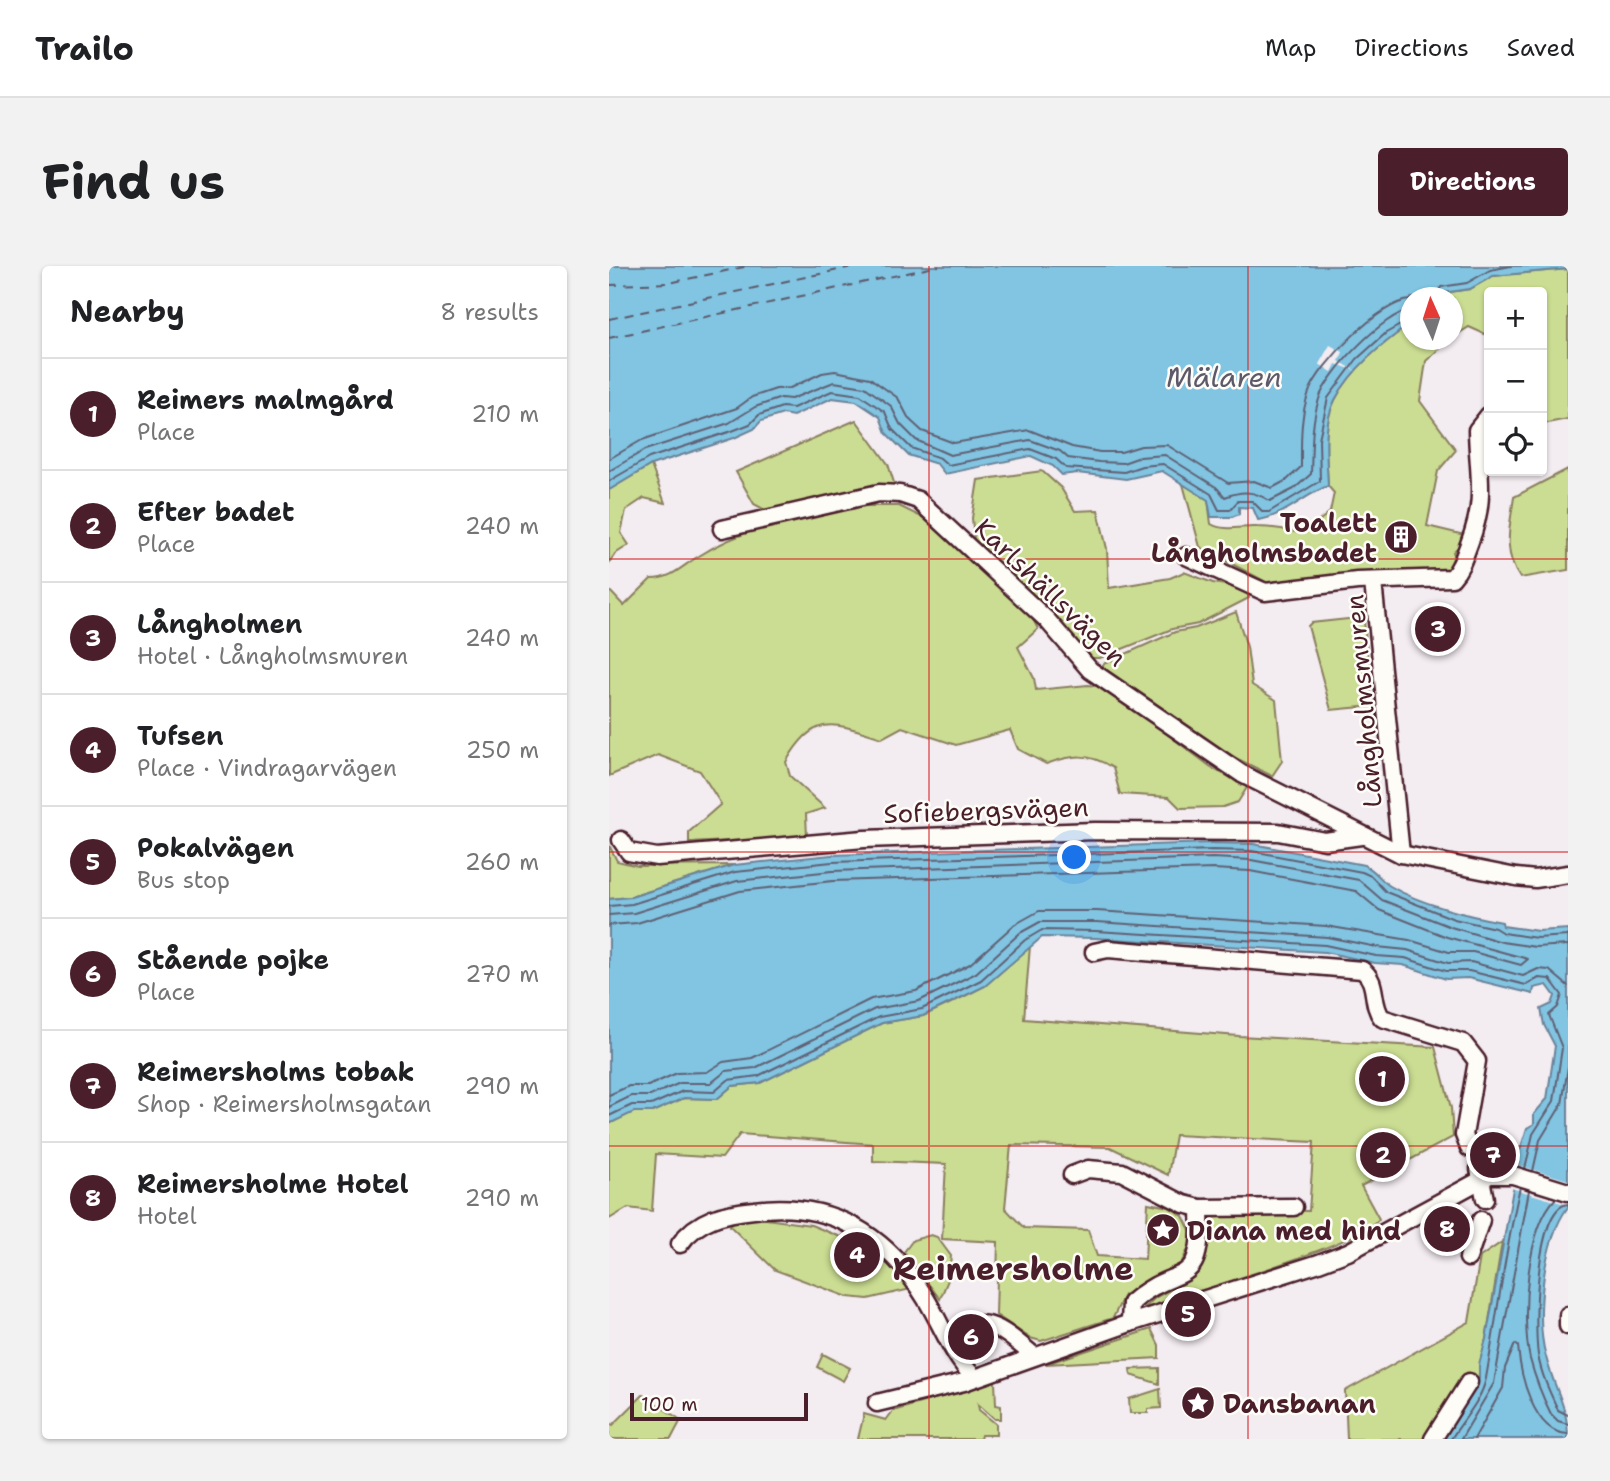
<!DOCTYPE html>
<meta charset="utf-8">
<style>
:root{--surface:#fff;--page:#f2f2f2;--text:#202124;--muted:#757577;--line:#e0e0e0;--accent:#4a1f2b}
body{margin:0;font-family:"Shantell Sans",sans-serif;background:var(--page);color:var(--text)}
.controls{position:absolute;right:21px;top:21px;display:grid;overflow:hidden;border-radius:7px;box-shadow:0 2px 5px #0004}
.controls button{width:63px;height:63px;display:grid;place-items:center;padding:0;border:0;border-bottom:2px solid var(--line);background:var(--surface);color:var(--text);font:35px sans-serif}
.compass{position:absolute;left:791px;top:21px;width:63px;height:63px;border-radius:50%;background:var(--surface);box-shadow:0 2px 5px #0004;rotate:357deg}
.scale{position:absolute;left:21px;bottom:18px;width:178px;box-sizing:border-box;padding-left:7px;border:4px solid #4a1f2b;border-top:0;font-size:19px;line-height:24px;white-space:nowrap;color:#4a1f2b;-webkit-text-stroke:5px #fdfcf7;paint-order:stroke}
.you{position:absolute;left:466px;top:592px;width:24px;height:24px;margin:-18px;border:5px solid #fff;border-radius:50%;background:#1a73e8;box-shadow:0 0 0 10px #1a73e833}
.badge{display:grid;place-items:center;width:46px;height:46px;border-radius:50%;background:var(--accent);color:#fff;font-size:23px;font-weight:700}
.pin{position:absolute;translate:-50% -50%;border:4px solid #fff;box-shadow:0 2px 7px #0006}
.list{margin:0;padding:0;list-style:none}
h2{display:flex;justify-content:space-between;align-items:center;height:91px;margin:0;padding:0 28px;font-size:30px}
h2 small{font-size:23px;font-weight:400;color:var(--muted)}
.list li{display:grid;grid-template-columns:46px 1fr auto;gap:21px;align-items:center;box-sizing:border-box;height:112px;padding:0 28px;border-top:2px solid var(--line)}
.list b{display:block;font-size:26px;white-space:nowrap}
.list p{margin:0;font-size:23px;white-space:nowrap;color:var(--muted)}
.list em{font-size:23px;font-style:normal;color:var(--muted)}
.icon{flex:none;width:38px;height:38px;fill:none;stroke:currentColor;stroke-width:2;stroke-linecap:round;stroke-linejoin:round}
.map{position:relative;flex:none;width:959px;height:1173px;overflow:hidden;border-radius:7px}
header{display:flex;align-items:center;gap:42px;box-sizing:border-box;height:98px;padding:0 35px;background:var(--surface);border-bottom:2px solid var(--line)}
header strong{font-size:33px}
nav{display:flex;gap:38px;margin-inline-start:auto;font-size:24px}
.intro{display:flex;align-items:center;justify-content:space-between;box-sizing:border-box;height:168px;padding:0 42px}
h1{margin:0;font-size:49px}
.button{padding:18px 32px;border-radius:7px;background:var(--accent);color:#fff;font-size:24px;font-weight:700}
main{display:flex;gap:42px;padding:0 42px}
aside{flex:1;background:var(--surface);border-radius:7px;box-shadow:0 2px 5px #0004}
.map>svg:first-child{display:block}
</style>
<header>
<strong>Trailo</strong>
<nav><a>Map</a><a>Directions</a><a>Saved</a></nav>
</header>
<div class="intro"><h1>Find us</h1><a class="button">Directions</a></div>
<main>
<aside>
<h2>Nearby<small>8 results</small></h2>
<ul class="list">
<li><span class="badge">1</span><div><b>Reimers malmgård</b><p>Place</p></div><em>210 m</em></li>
<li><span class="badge">2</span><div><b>Efter badet</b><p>Place</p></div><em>240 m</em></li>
<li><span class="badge">3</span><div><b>Långholmen</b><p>Hotel · Långholmsmuren</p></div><em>240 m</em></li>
<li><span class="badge">4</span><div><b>Tufsen</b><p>Place · Vindragarvägen</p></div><em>250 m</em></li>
<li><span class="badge">5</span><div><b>Pokalvägen</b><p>Bus stop</p></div><em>260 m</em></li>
<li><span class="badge">6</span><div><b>Stående pojke</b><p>Place</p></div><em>270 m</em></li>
<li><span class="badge">7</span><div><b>Reimersholms tobak</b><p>Shop · Reimersholmsgatan</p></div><em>290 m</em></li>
<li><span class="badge">8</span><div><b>Reimersholme Hotel</b><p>Hotel</p></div><em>290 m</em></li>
</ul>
</aside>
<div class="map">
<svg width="959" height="1173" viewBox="0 0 959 1173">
<rect width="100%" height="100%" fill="#f3ecf1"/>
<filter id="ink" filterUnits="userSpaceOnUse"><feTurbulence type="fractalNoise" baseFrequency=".0143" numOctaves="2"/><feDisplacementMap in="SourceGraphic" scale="14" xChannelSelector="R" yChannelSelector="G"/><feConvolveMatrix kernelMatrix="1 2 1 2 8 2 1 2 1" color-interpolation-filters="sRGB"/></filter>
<g filter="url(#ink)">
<g fill="#cbdd92" stroke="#8a7e5e" stroke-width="2">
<polygon points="959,3 959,153 933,158 933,26 880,26 880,70 860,61 844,71 844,32 831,32 834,27 861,23 884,10"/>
<path d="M801 58 802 74H840L817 95 811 135 847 184 829 205 818 260 860 270 844 286 849 296 839 307 657 316 591 281 574 218 599 234 602 258C616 266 633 260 648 261 663 261 679 264 694 268L721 246 725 227 719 220C718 193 713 159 726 134 742 103 773 78 801 58Z"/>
<polygon points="247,154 279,198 287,223 158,245 145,238 127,206"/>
<polygon points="42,199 56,237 35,232 17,244 12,267 20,279 6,288 0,297 0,224"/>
<path d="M959 203V304L911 312C893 286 901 260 905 231Z"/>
<polygon points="433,205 452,222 466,245 489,244 498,283 500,322 561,312 575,306 604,317 636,322 640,332 589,358 563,363 491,392 479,392 365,273 363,252 369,214"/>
<path d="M245 240H290L329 259 418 342 429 363 409 381 425 412 427 424 479 419 495 421 606 504 639 520 629 536 614 541 571 542 560 531 511 528 504 502C479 486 464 489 437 498L409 483 401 464 347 479 293 461 273 472C223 456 206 447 177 496L181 510 216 542 197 548 198 571 80 577V566L112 538 91 505 49 489 0 510V324L15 340 42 313C63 313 73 300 90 290 137 260 191 252 245 240Z"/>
<polygon points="627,346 638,381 643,419 667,434 673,495 663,510 589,473 490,404 496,397 566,366 587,362"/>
<polygon points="748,352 749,355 755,354 763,440 722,444 699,360 702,357"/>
<polygon points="0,579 8,595 29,600 125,599 21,631 0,633"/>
<path d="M421 680 415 753 630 770 826 781 842 842 844 871 752 920 770 953C754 977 573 1030 535 1042L546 1032 583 1011 593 997 599 957 605 948 619 944 700 945 705 876 566 869 559 909 501 881 402 879 396 942 415 962 479 964 488 990 536 993 539 937 560 941 574 950 581 964V979L570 1002 515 1029 504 1052 432 1075 421 1072 387 1049 389 976 333 973 337 898 264 895V878L131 868 113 892 47 888 43 945 19 942 0 953V858L25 845 43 846 75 832 108 833 123 820 151 817 273 757 314 750 342 737 376 720Z"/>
<polygon points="157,946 156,953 202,959 232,971 242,964 269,981 302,1023 259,1033 239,1031 166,1004 121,960 124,956"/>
<polygon points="322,969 328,971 342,990 339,1014 331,1033 295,986 304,974"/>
<polygon points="893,976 877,1073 870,1099 870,1112 833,1173 738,1173 736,1125 860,1056 871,991"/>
<polygon points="542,1063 550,1079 550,1092 437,1098"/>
<polygon points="214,1088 241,1102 234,1115 208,1101"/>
<polygon points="550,1102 550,1118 522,1109 521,1103"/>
<polygon points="386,1115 387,1139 392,1140 392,1153 386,1153 369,1138 370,1144 387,1158 387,1169 372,1169 371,1173 249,1173 255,1148 277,1154 284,1145"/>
<polygon points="551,1123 552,1142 539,1143 539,1147 521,1147 520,1133"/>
<polygon points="34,1129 72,1154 62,1173 0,1173 0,1156 4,1159"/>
</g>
<g fill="#81c5e2" stroke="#6b8399" stroke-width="2">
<path d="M0 0H959V3L884 10 861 23 834 27 831 31 802 32 801 58C773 78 742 103 726 134 713 159 718 193 719 220 694 229 677 250 649 254L644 242 630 241V248L623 251H602L599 234 553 205 517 213 468 207 453 209 444 200 422 190 336 208 328 198 299 189 277 167 271 151 247 135 223 132 184 150 174 148 152 155 145 163 125 172 42 199 0 224Z"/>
<path d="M603 577 644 578 755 599C767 604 771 614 781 620 811 638 859 650 893 656L894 660 929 665 959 663V941C934 974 926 1051 937 1091 945 1123 959 1139 959 1173H833L870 1112V1099L877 1073 911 884 918 862 925 858V848L938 833 946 780 935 759 932 743 943 738 946 730 938 719 925 722 924 728 859 712 837 713 794 699 766 697 716 686 487 672 433 671 376 720 314 750 273 757 151 817 123 820 108 833 75 832 43 846H25L0 858V633L22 631 125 599 222 589Z"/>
</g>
<g fill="#f3ecf1">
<polygon points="721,79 734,86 730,95 747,105 727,98 723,106 710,98"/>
<polygon points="906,898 959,914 959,939 902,922"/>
</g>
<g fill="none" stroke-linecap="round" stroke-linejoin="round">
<g stroke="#606174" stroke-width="2">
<polyline points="826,32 832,21 858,17 881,4 902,0"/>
<path d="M0 193 33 174 128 142 143 131 167 123 181 122 213 107 226 105 261 112 289 132 300 153 313 165 345 177 420 164 463 181 491 186H512L532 180 558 179 619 217 645 215 663 222 678 214 692 201C692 176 691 150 700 126 711 98 771 35 802 34"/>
<path d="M0 205 36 184 120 157 146 141 172 132 182 133 225 116 256 121 282 140 291 158 307 174 341 189 421 174 451 185 459 192 490 196 514 197 531 191 556 189 607 221 616 231C634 224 645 225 661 235L685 223 702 208C703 182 702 158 710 133 717 108 776 46 802 44"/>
<polyline points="0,215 40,192 123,165 141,158 150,149 173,141 184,142 223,125 251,129 276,146 283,163 302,182 331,192 339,199 421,183 447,193 457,202 515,206 533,200 554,198 602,228 610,244 621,244 629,235 643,235 654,246 660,246 711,215 710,173 719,132 748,93 777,67 802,53"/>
<polyline points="0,640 23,638 126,606 223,596 604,584 643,585 753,606 762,610 777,626 845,653 886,662 894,667 928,672 959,670"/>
<polyline points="0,649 25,647 128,615 223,605 604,592 642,594 750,614 773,634 842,661 893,676 927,681 959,679"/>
<polyline points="0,659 28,657 131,625 224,615 604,603 641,605 747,625 770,644 838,671 919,693 912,699 864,686 840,686 800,674 717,660 488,645 430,645 405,659 361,698 307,725 262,733 143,792 114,796 98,806 68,807 39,820 20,820 0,829"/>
<polyline points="0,841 22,830 41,830 71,817 102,817 117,805 146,802 266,743 310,735 367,707 411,667 431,656 488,656 718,671 768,681 798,684 839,697 862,696 914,710 929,703 940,704 959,720"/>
<polyline points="0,850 23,839 42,839 74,825 105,826 119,814 149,810 270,751 313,743 372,714 416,674 433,664 487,665 716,679 767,690 796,692 837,705 860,705 917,719 930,712 941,713 953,729 949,741 940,749 953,782 945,835 924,868 916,903"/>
<polyline points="924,905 931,874 953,838 959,801"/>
<path d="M947 932C917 962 912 1053 921 1093 926 1112 933 1130 942 1148L949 1155 959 1158"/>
<path d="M959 938C926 941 925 1062 929 1089 932 1108 941 1127 949 1144L959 1149"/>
<path d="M842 1173C853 1155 873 1134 877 1112 888 1050 896 984 911 921"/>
<polyline points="852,1173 885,1117 920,924"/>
<path d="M865 1173 894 1122 896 1102 906 1078 909 1080C911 1108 924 1167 959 1168"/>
</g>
<g stroke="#5d596b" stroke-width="2" stroke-dasharray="9 7" stroke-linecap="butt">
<polyline points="0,19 60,17 140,0"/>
<polyline points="0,53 248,0"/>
<polyline points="0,72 330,0"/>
</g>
<g stroke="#4a1f2b" stroke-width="21">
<g id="minor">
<polyline points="113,263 270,227 291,228 309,234 438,354 481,404 633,508 792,588 907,611 926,613 959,608"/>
<path d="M577 290 656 326 748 315 843 312C852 302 855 291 860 278 878 232 869 211 868 164L880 149"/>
<polyline points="764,316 792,588"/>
<polyline points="12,574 20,586 48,591 255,573 486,565 669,566 716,575 752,570"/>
<path d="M485 686 499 683 753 704C770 716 761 737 773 752L854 777 868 795 855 869 860 882"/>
<polyline points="870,903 876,933"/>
<polyline points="463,909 479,903 513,906 575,938 591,942 685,941"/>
<path d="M71 978C88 953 116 947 145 944 222 934 278 969 317 1033 333 1059 343 1089 364 1110"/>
<polyline points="859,992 872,954"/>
<polyline points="959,1049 959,1060"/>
<path d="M521 1057 522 1037C569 994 594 1030 591 942"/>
<path d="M340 1075C373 1041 395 1065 425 1090"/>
<polyline points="268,1137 355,1116 521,1057 707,998 739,986 881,909 904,909 959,926"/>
<polyline points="824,1173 860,1116"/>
</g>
</g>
<use href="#minor" stroke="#fdfcf7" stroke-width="16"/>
</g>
</g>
<path fill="none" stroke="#d62828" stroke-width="2" stroke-opacity="0.55" d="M320 0V1173M639 0V1173M0 293H959M0 586H959M0 880H959"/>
<defs>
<g id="building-disc" transform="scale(1.75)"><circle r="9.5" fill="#4a1f2b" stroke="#fdfcf7"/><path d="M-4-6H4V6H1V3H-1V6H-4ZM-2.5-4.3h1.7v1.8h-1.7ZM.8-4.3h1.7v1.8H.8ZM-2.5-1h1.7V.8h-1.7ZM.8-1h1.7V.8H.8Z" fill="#fff"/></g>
<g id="sight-disc" transform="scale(1.75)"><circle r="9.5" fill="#4a1f2b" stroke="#fdfcf7"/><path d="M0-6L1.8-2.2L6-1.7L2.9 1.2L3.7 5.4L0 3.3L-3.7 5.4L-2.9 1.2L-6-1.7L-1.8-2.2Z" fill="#fff"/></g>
</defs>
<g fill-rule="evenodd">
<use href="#building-disc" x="792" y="271"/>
<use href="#sight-disc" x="554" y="964"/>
<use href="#sight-disc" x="589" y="1137"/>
</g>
<g text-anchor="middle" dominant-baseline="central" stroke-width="5" stroke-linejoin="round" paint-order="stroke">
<g font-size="26" font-weight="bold" fill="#4a1f2b" stroke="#fdfcf7" text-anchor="start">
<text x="768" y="256" text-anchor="end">Toalett<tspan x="768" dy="30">Långholmsbadet</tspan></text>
<text x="578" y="964">Diana med hind</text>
<text x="614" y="1137">Dansbanan</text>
</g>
<g font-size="26" fill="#4a1f2b" stroke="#fdfcf7">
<text transform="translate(442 326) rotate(44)">Karlshällsvägen</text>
<text transform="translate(754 435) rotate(-95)">Långholmsmuren</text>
<text transform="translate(377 544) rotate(-2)">Sofiebergsvägen</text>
</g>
<g font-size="28" font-style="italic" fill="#5d596b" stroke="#fdfcf7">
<text x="615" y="111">Mälaren</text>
</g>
<g font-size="33" font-weight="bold" fill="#4a1f2b" stroke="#fdfcf7">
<text x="404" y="1002">Reimersholme</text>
</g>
</g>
</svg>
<div class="controls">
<button>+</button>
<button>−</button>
<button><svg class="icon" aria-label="locate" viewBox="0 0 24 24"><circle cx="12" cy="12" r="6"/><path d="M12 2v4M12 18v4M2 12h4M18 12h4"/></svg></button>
</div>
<svg class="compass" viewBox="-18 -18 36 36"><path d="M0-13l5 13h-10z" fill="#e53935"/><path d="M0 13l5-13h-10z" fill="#757577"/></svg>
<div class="scale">100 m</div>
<div class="you"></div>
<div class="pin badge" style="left:773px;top:813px">1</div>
<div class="pin badge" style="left:774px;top:889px">2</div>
<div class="pin badge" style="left:829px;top:363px">3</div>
<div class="pin badge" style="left:248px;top:989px">4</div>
<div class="pin badge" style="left:579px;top:1048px">5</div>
<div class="pin badge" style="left:362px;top:1071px">6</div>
<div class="pin badge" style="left:884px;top:889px">7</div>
<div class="pin badge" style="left:838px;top:963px">8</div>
</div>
</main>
